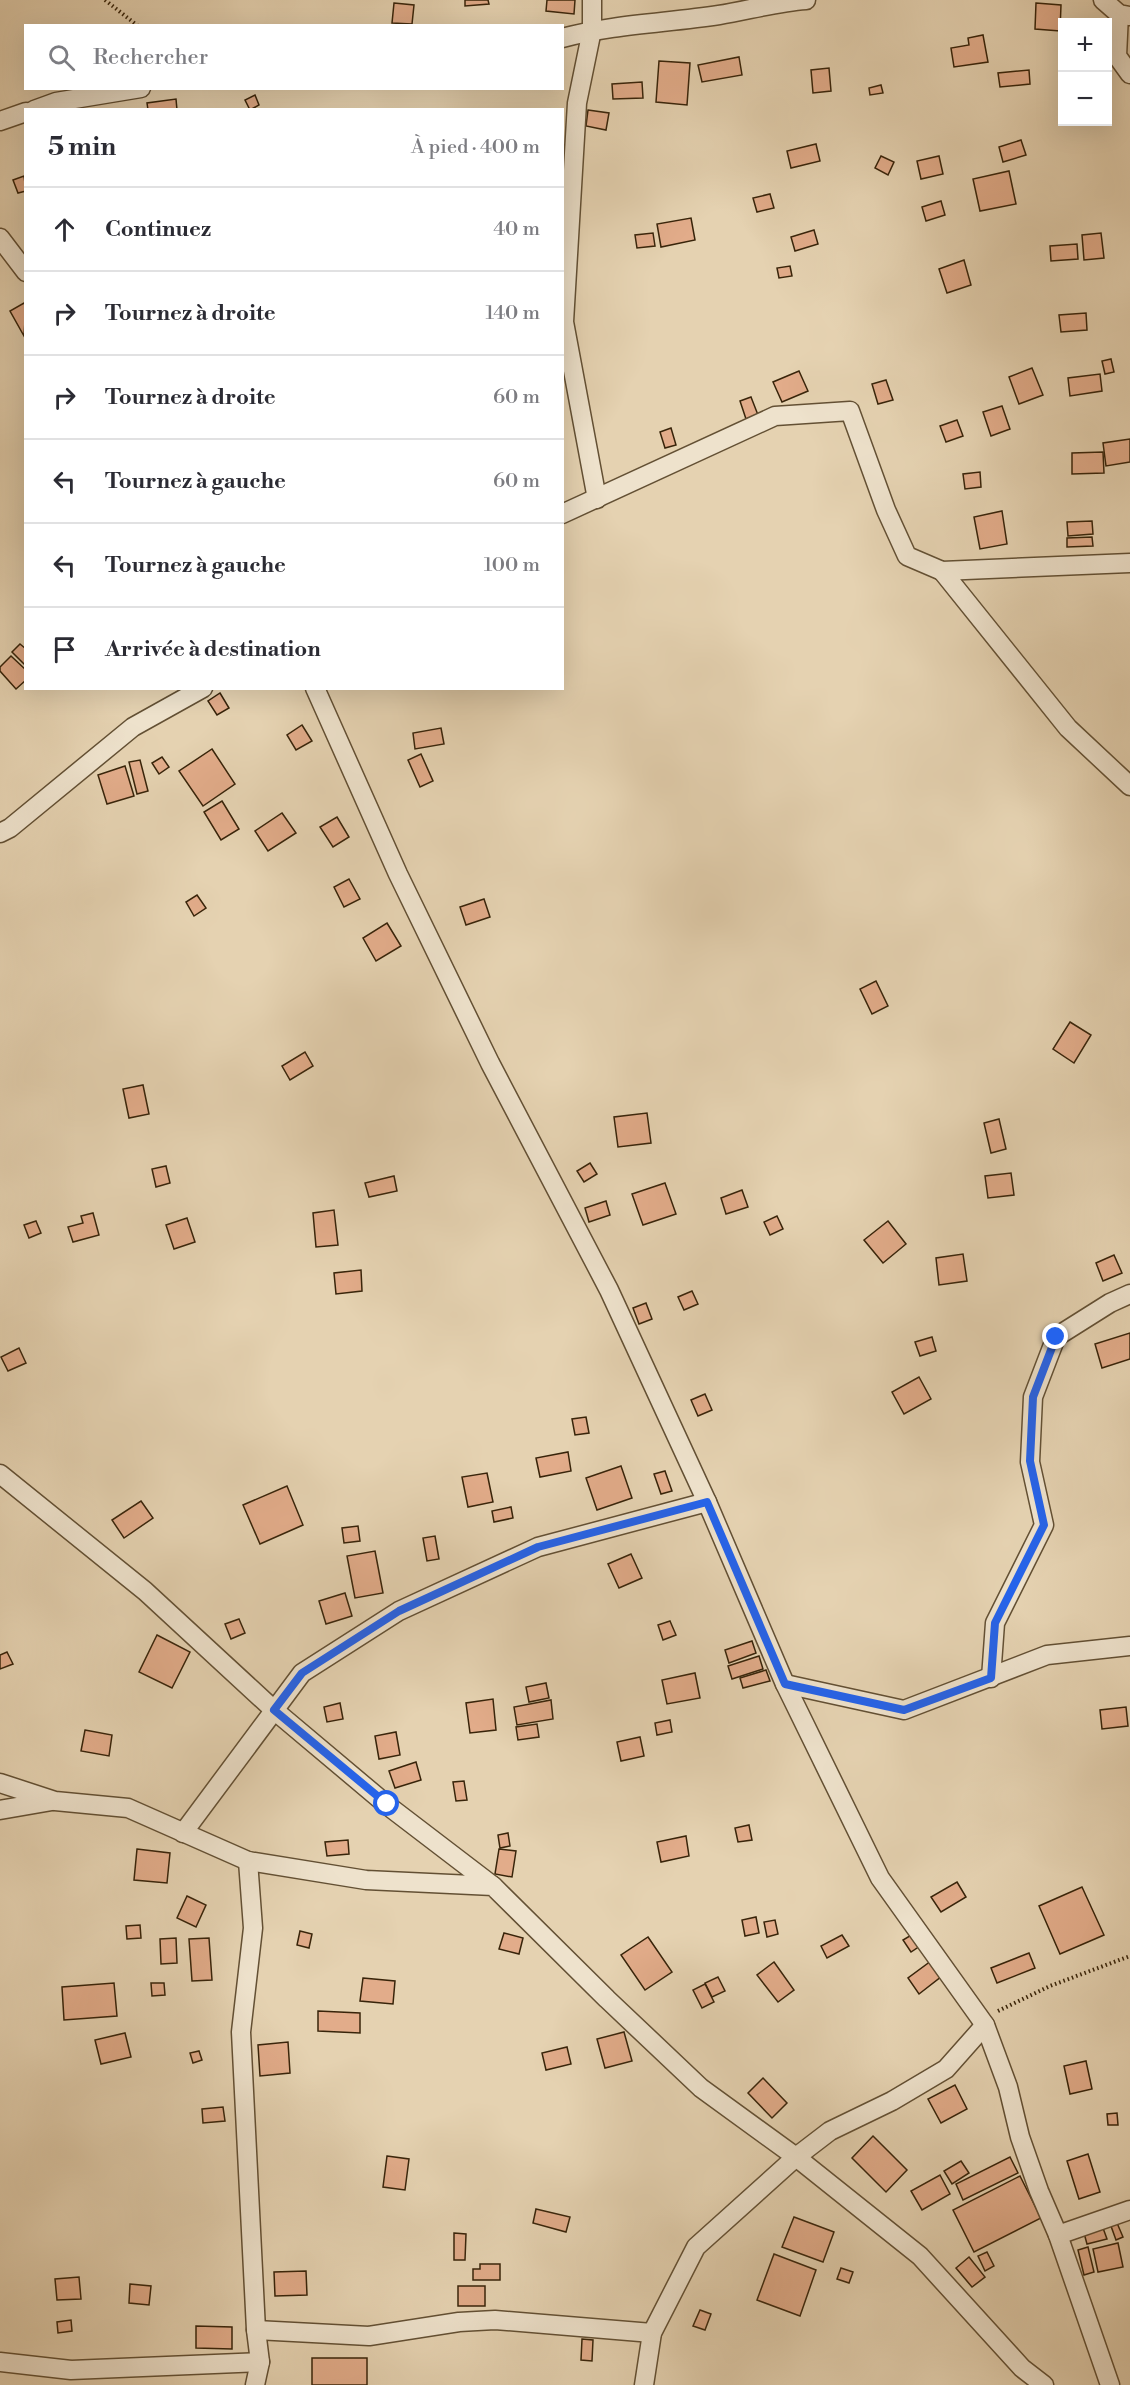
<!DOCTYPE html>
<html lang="fr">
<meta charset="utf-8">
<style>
:root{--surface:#fff;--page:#f7f7f7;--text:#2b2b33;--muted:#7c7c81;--line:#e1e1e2}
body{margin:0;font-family:"Libre Bodoni",serif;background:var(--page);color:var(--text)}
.controls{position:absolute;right:18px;top:18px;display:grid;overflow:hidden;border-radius:0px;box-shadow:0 6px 24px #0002}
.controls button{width:54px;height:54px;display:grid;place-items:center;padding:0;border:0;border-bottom:2px solid var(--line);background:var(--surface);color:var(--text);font:30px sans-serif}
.stop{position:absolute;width:18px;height:18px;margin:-14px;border:4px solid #2563eb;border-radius:50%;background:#fff}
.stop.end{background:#2563eb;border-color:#fff;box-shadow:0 2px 6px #0008}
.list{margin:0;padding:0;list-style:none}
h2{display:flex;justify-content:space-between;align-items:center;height:78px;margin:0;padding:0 24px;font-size:26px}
h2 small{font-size:20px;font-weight:400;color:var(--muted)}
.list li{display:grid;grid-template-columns:39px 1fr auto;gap:18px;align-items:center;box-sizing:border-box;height:84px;padding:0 24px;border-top:2px solid var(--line)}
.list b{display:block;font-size:22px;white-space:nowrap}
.list em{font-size:20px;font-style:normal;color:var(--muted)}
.icon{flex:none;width:33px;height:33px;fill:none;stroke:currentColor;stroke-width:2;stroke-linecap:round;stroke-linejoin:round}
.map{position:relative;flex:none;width:1130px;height:2385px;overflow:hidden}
.search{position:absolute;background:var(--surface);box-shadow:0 6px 24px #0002;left:24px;top:24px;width:540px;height:66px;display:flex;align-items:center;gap:15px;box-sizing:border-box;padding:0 21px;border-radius:0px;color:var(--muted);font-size:22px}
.panel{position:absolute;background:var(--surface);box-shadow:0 6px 24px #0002;left:24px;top:108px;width:540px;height:582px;border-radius:0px}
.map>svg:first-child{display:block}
</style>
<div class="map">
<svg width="1130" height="2385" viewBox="0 0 1130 2385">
<rect width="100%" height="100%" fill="#e5d2b1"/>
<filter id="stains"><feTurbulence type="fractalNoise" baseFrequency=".00333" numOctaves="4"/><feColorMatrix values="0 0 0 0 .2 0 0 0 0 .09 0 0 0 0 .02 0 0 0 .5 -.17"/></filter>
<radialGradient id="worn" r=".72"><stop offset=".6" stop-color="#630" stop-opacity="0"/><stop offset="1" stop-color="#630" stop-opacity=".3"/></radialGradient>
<g fill="#e2ac8a" stroke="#38240a" stroke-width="1.5">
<polygon points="465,0 488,0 489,4 465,6"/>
<polygon points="547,0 575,0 574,14 546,11"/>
<polygon points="394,3 414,5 412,24 392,23"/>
<polygon points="1036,3 1061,5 1060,31 1035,29"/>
<polygon points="983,35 988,62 954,67 951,48 969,45 968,38"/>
<polygon points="739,57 742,75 702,82 698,65"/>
<polygon points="659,61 690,63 687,105 656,102"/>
<polygon points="829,68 831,91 813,93 811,70"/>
<polygon points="1029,70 1030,84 1000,87 998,73"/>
<polygon points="642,82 643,98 613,99 612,84"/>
<polygon points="881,85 883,93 870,95 869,88"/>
<polygon points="255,95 259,105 250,110 245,100"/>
<polygon points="176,99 177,110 148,110 147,103"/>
<polygon points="588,110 609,113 606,130 586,126"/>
<polygon points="1021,140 1026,155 1003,162 999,147"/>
<polygon points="816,144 820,161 791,168 787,151"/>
<polygon points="881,156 894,162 888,175 875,168"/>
<polygon points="939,156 943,174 921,179 917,161"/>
<polygon points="1009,171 1016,204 980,211 973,179"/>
<polygon points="24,176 26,191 18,193 13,180"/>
<polygon points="770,194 774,208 757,212 753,198"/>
<polygon points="941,201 945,215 926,221 922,207"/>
<polygon points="691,218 695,240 661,247 657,224"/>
<polygon points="814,230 818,244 795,251 791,237"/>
<polygon points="653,233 655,246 637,248 635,235"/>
<polygon points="1101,233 1104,258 1084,260 1082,235"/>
<polygon points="1077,244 1078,259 1051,261 1050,246"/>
<polygon points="964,260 971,285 947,293 939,269"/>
<polygon points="790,266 792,276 779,278 777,268"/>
<polygon points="24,303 26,306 24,336 10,311"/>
<polygon points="1086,313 1087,330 1061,332 1059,315"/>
<polygon points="1111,359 1114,372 1105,374 1102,361"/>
<polygon points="1032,368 1043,395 1019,404 1009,377"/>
<polygon points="799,371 808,391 782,402 773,382"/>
<polygon points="1100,374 1102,391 1070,396 1068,378"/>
<polygon points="886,380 893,400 878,404 872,384"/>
<polygon points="751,397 758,415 746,419 740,401"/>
<polygon points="1002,406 1010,429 991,436 983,412"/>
<polygon points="957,420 963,436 946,442 940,426"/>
<polygon points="671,428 676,445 665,448 660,432"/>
<polygon points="1130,439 1130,462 1106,466 1103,443"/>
<polygon points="1103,452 1104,473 1072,474 1072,453"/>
<polygon points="980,472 981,487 965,489 963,474"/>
<polygon points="1002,511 1007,544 980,549 974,517"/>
<polygon points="1092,521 1093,534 1068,536 1067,522"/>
<polygon points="1092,537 1093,546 1067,547 1067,538"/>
<polygon points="20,644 26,649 26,666 12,652"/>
<polygon points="11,656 26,670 26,680 16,689 0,671 0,667"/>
<polygon points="220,693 229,708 217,715 208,701"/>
<polygon points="302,725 312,741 296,750 287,735"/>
<polygon points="441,728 444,744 415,749 413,733"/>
<polygon points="212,749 235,784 203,806 179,771"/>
<polygon points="421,754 433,781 420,787 408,760"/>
<polygon points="162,757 169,767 159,774 152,763"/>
<polygon points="140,760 148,791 137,794 129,762"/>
<polygon points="125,766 134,796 107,804 98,775"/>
<polygon points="222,801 239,829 221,840 204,812"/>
<polygon points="282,813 296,833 268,851 255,831"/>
<polygon points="337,817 349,837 333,847 320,827"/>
<polygon points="349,879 360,899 344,907 334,887"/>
<polygon points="197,895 206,908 194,916 186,902"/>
<polygon points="484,899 490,917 466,925 460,907"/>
<polygon points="387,923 401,946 376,961 363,938"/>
<polygon points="876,981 888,1006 872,1014 860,989"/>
<polygon points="1070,1022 1091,1035 1074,1063 1053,1049"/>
<polygon points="305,1052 313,1066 290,1080 282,1066"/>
<polygon points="143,1085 149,1114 129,1118 123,1089"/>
<polygon points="647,1113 651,1143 618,1147 614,1117"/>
<polygon points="999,1119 1006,1149 991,1153 984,1123"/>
<polygon points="590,1163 597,1174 584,1182 577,1171"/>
<polygon points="166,1166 170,1183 156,1187 152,1169"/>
<polygon points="1011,1173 1014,1195 988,1198 985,1176"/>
<polygon points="394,1176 397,1191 369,1197 365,1183"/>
<polygon points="665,1183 676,1214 643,1225 632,1194"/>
<polygon points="742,1190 748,1207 726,1214 721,1198"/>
<polygon points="606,1201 610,1215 589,1222 585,1208"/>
<polygon points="334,1210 338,1245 316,1247 313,1213"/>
<polygon points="93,1213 99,1235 73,1242 68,1227 83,1223 81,1216"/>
<polygon points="777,1216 783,1229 770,1235 764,1222"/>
<polygon points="187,1218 195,1242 174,1249 166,1225"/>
<polygon points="36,1221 41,1233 29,1238 24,1225"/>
<polygon points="888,1221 906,1244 883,1263 864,1240"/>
<polygon points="963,1254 967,1281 939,1285 936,1258"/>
<polygon points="1114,1255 1122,1273 1103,1281 1096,1263"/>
<polygon points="361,1270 362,1291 336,1294 334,1273"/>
<polygon points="692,1291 698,1304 684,1310 678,1297"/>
<polygon points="646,1303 652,1319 639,1324 633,1308"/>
<polygon points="1130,1333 1130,1359 1102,1368 1095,1344"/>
<polygon points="932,1337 936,1351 920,1356 915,1342"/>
<polygon points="19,1348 26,1363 8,1371 1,1357"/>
<polygon points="919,1377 931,1399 904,1414 892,1392"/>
<polygon points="705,1394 712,1410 698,1416 691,1400"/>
<polygon points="586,1417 589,1433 575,1435 572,1419"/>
<polygon points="568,1452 571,1471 540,1477 536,1458"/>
<polygon points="621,1466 632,1498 597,1510 586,1478"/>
<polygon points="665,1471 672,1491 661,1494 654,1474"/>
<polygon points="487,1473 493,1502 468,1507 462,1477"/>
<polygon points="287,1486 303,1525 260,1544 243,1505"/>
<polygon points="141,1501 153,1518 124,1538 112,1520"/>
<polygon points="511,1507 513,1518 494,1522 492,1511"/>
<polygon points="358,1526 360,1541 344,1543 342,1528"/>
<polygon points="435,1536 439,1559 427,1561 423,1538"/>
<polygon points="375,1551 383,1593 355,1598 347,1556"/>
<polygon points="631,1554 642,1578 619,1588 608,1564"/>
<polygon points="345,1593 352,1616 326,1624 319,1601"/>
<polygon points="239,1619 245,1633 231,1639 225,1624"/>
<polygon points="670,1621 676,1635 663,1640 658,1625"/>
<polygon points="157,1635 190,1652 172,1688 139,1672"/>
<polygon points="752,1641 756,1653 729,1663 725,1650"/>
<polygon points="7,1652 13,1664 0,1669 0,1655"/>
<polygon points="759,1656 763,1669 732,1679 728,1666"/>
<polygon points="766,1670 770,1681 743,1688 740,1678"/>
<polygon points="695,1673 700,1698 667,1704 662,1680"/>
<polygon points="546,1683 549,1698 529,1702 526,1687"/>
<polygon points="493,1699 496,1730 470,1733 466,1703"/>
<polygon points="551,1700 553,1719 517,1725 514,1707"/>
<polygon points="340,1703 343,1719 327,1722 324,1707"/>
<polygon points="1126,1707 1128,1726 1102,1729 1100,1710"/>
<polygon points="670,1720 672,1732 657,1735 655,1723"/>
<polygon points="537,1724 539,1737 518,1740 516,1727"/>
<polygon points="85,1730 112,1735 109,1756 81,1751"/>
<polygon points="396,1732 400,1755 379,1759 375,1736"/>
<polygon points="640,1737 644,1756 621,1761 617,1742"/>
<polygon points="416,1762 421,1780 395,1788 389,1771"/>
<polygon points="464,1781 467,1800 456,1801 453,1782"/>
<polygon points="749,1825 752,1840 738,1842 735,1828"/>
<polygon points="508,1833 510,1846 500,1848 498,1835"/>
<polygon points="686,1836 689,1856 661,1862 657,1842"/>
<polygon points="348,1840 349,1854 327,1856 325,1842"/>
<polygon points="137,1849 170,1853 167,1883 134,1880"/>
<polygon points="499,1849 516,1851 512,1877 495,1874"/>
<polygon points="957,1882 966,1897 941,1912 931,1897"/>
<polygon points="1082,1887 1104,1935 1060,1954 1039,1906"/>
<polygon points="187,1896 206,1905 196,1927 177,1918"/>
<polygon points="756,1917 759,1933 745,1936 742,1920"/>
<polygon points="775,1920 778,1934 767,1937 764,1922"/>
<polygon points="140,1925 141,1938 127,1939 126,1926"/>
<polygon points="300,1931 312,1934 309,1948 297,1945"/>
<polygon points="504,1933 523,1938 519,1954 499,1949"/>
<polygon points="913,1934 920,1946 911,1952 903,1940"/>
<polygon points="842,1935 849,1946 827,1958 821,1946"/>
<polygon points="648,1937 672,1972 645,1990 621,1955"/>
<polygon points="176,1938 177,1963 161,1964 160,1939"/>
<polygon points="209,1938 212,1980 192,1981 189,1939"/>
<polygon points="1029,1953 1035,1968 997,1983 991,1968"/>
<polygon points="931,1961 942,1976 919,1994 908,1978"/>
<polygon points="774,1962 794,1990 778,2002 757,1975"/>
<polygon points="718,1977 725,1991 712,1997 705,1983"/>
<polygon points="363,1978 395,1981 393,2004 360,2001"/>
<polygon points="114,1983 117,2016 64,2020 62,1987"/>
<polygon points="151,1983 164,1983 165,1995 152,1996"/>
<polygon points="705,1984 714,2002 702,2008 693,1990"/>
<polygon points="318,2011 360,2013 360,2033 318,2031"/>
<polygon points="624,2032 632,2061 605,2068 597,2039"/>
<polygon points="125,2033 131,2057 101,2064 95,2040"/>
<polygon points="288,2042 290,2073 260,2076 258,2045"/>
<polygon points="567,2047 571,2064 546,2070 542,2053"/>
<polygon points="199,2051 202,2060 193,2063 190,2053"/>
<polygon points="1086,2061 1092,2089 1070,2094 1064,2066"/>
<polygon points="763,2078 787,2103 772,2118 748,2093"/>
<polygon points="955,2085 967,2109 941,2123 928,2099"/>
<polygon points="223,2107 225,2121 203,2123 202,2109"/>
<polygon points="1117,2113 1118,2125 1108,2125 1107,2114"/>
<polygon points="873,2136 907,2170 886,2192 852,2158"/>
<polygon points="1088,2154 1100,2192 1079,2199 1067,2161"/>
<polygon points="387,2156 409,2159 405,2190 383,2187"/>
<polygon points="1010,2157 1018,2173 963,2200 956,2184"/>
<polygon points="961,2161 969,2173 952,2184 944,2171"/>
<polygon points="940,2175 950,2194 922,2210 911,2191"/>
<polygon points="1020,2176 1041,2218 974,2252 953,2210"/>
<polygon points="536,2209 570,2217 566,2232 533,2223"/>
<polygon points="794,2217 834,2232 823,2262 782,2247"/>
<polygon points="1117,2223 1123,2237 1116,2240 1111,2226"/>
<polygon points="1103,2228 1107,2239 1087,2244 1084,2233"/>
<polygon points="454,2233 466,2234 465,2260 454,2260"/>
<polygon points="1118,2243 1123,2267 1098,2272 1093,2249"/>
<polygon points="1088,2247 1094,2272 1084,2275 1078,2250"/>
<polygon points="987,2252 994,2266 985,2271 978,2256"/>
<polygon points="774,2254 816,2270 800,2316 757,2300"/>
<polygon points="969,2257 985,2277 972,2287 956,2268"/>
<polygon points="480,2264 500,2264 500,2280 473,2280 473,2269 480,2269"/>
<polygon points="841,2268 853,2272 849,2283 837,2279"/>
<polygon points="306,2271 307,2295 275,2296 274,2272"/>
<polygon points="79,2277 81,2299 57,2300 55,2279"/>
<polygon points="130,2284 151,2286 149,2305 129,2303"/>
<rect x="458" y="2286" width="27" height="20"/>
<polygon points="700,2310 711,2314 705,2330 693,2326"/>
<polygon points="71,2320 72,2331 58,2333 57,2322"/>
<polygon points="196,2326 232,2327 232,2349 196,2348"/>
<polygon points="582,2339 593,2340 592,2361 581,2360"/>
<rect x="312" y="2358" width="55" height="27"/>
</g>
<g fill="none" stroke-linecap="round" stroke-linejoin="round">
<g stroke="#635034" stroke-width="21">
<g id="street">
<polyline points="592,0 592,30 577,103 564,322 597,499"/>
<polyline points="1103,0 1119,14 1129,16"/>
<polyline points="1119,14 1117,56 1130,74"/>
<path d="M562 38C614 24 667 23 719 15 749 10 777 2 806 0"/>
<polyline points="34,110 56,102 141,88"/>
<polyline points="0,121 26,112"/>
<polyline points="0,238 26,272"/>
<polyline points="562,514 775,416 850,411 886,510 907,556 942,571 1130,563"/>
<polyline points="942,571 1068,728 1130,786"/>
<polyline points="315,688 398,874 490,1063 609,1290 707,1502 785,1684 880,1878 985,2025 1008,2087 1020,2137 1039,2191 1058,2235 1110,2385"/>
<polyline points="0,833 10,828 133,727 203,688"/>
<polyline points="0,1474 145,1591 274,1710 387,1805 493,1886"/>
<polyline points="991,1678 995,1623 1044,1525 1030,1462 1033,1397 1056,1337 1110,1303 1130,1294"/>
<polyline points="785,1684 904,1710 1047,1655 1130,1646"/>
<polyline points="0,1783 55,1801 128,1808 248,1861 366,1880 493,1886 607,1999 701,2088 796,2157 920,2256 1022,2368 1044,2385"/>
<polyline points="0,1810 52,1801"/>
<polyline points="183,1833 302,1673 399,1611 538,1547 707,1502"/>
<polyline points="248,1861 253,1928 241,2032 256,2330 260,2362 255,2385"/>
<polyline points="1058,2235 1130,2210"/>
<polyline points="256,2330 369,2336 459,2322 495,2320 652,2333"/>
<polyline points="0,2362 71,2370 260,2362"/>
<polyline points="644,2385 652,2333 696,2247 796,2157 830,2131 892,2101 946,2069 985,2025"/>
</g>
</g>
<g stroke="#38240a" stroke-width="4" stroke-dasharray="1.5 3" stroke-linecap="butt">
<polyline points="105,0 138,26"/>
<polyline points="998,2011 1050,1986 1130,1956"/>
</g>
<use href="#street" stroke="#eee2cc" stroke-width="18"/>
</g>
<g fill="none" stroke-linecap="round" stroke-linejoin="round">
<polyline stroke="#2563eb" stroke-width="8" points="387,1804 274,1710 302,1673 399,1611 538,1547 707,1502 785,1684 904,1710 991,1678 995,1623 1044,1525 1030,1461 1033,1397 1056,1337"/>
</g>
<rect width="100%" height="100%" filter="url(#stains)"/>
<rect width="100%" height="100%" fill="url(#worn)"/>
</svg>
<div class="controls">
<button>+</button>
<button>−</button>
</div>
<div class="stop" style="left:387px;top:1804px"></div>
<div class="stop end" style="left:1056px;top:1337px"></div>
<div class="search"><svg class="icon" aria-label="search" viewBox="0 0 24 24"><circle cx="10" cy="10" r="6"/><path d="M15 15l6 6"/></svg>Rechercher</div>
<section class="panel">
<h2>5 min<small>À pied · 400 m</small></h2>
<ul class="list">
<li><svg class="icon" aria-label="ahead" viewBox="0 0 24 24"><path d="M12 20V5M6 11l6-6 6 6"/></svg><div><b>Continuez</b></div><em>40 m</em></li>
<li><svg class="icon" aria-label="right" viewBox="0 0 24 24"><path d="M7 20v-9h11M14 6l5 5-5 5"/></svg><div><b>Tournez à droite</b></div><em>140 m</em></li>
<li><svg class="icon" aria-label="right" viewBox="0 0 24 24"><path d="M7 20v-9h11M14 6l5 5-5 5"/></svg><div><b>Tournez à droite</b></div><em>60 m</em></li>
<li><svg class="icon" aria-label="left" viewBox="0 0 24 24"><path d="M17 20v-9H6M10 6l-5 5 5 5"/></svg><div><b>Tournez à gauche</b></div><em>60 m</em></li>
<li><svg class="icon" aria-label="left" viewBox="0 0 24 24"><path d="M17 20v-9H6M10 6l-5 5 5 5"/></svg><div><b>Tournez à gauche</b></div><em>100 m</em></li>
<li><svg class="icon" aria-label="arrive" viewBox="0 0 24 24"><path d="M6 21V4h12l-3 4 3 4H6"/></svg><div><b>Arrivée à destination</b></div></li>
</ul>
</section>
</div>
